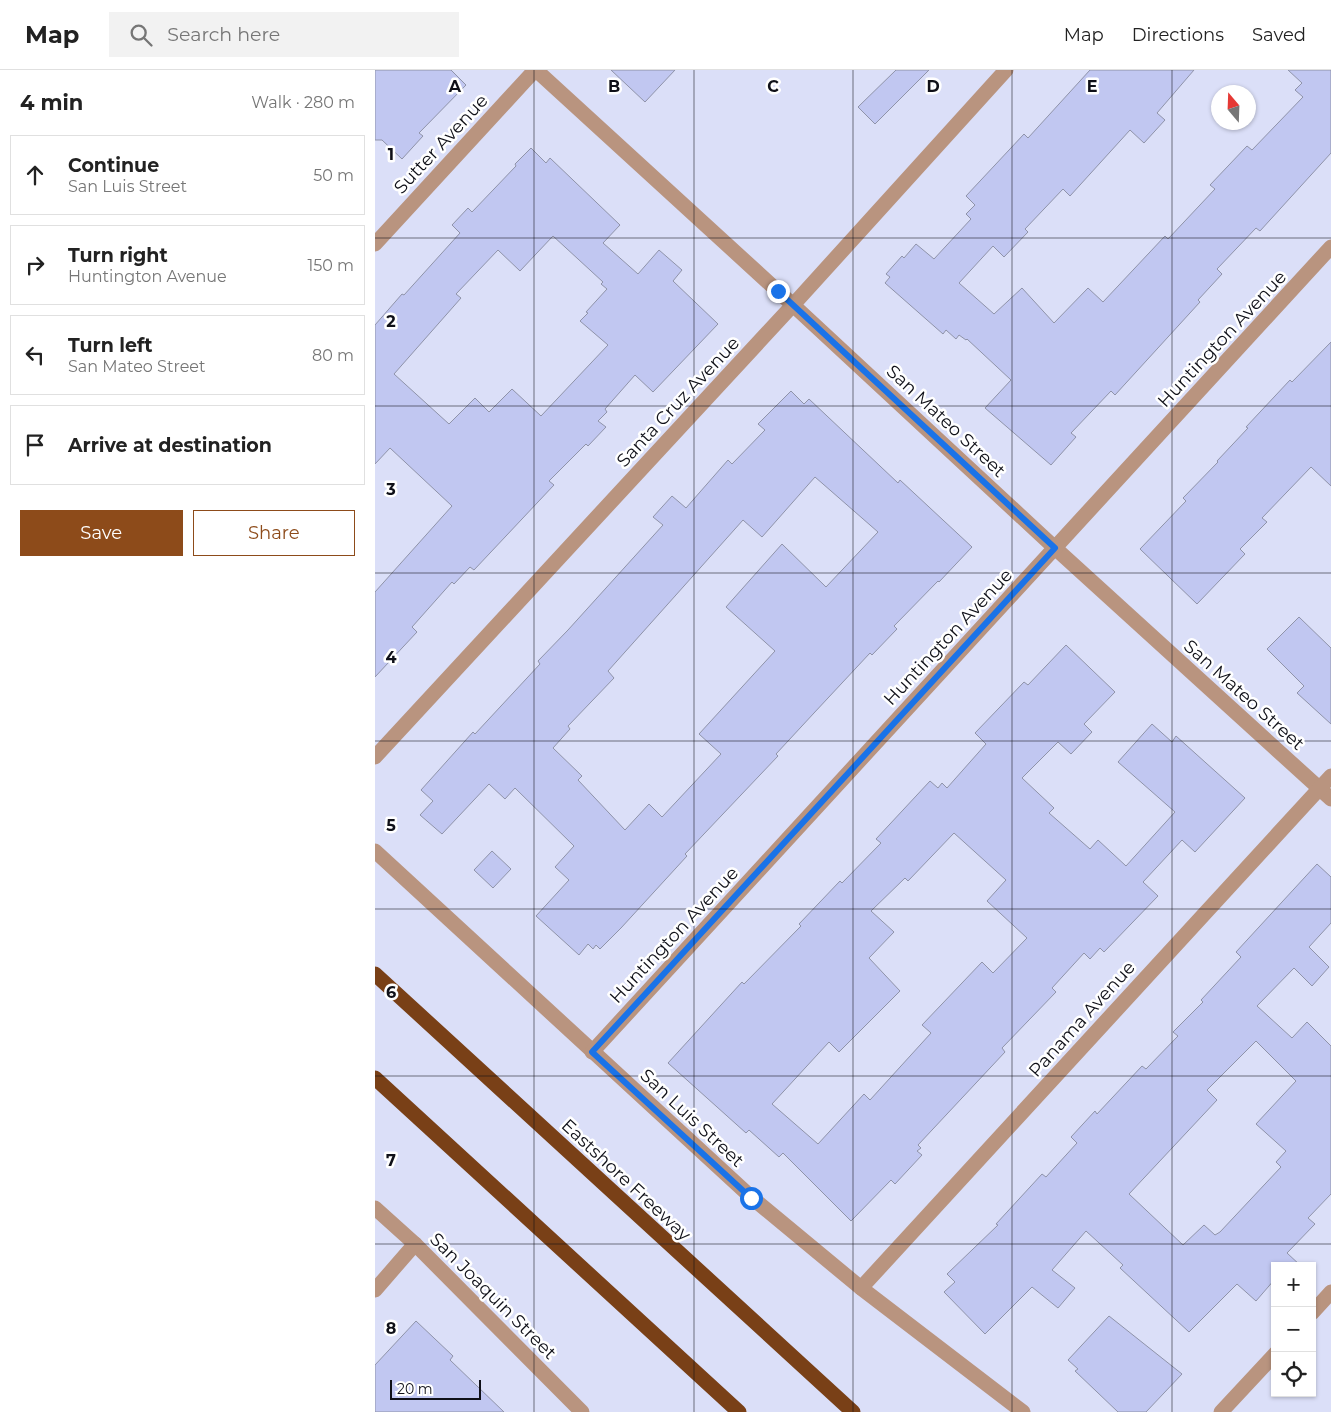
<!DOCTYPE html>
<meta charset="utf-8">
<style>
:root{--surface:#fff;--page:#f2f2f2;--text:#222;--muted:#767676;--line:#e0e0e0;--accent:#8d4b1a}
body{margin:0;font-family:Montserrat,sans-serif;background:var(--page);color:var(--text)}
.controls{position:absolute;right:15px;bottom:15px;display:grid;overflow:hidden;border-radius:0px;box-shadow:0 1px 4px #0004}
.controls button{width:45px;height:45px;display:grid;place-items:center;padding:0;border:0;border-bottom:1px solid var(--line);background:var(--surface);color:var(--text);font:25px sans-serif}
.compass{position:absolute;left:836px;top:15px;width:45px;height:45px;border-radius:50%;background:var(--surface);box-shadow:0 1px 4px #0004;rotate:341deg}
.scale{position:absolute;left:15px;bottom:12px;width:91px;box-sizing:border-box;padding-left:5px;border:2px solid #0f1018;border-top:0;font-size:14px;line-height:18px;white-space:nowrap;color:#0f1018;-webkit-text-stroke:4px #fff;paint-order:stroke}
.stop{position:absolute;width:15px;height:15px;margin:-11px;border:4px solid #1a73e8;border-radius:50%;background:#fff}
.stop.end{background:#1a73e8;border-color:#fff;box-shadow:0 1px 5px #0008}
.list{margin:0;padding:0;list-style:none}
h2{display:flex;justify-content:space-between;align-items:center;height:65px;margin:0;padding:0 20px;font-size:21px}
h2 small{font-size:16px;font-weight:400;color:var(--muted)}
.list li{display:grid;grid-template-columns:32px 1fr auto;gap:15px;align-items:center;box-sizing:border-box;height:80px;margin:0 10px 10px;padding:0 10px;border:1px solid var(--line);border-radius:0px}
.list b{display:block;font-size:19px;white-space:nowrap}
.list p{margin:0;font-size:16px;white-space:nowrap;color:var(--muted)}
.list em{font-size:16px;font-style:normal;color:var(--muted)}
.actions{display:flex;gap:10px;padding:15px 20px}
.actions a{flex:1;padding:11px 0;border:1px solid var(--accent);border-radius:0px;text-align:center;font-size:18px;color:var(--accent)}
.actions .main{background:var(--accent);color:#fff}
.icon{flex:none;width:28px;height:28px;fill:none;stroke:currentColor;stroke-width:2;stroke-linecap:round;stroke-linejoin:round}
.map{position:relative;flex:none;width:956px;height:1342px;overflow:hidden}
header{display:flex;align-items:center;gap:30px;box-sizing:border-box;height:70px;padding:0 25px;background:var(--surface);border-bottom:1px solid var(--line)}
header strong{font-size:24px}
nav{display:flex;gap:28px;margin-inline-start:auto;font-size:18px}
.search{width:350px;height:45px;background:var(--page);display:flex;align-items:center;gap:12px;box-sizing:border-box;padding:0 18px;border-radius:0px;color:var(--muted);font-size:19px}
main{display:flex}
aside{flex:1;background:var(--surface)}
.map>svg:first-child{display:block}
</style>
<header>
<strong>Map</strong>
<div class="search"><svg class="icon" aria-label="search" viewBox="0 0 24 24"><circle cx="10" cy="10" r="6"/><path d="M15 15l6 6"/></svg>Search here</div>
<nav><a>Map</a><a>Directions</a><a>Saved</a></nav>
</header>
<main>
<aside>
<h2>4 min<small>Walk · 280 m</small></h2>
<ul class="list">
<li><svg class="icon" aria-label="ahead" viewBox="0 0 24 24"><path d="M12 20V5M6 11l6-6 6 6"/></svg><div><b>Continue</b><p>San Luis Street</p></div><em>50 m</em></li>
<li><svg class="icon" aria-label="right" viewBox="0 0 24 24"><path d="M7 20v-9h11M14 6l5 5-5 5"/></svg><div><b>Turn right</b><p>Huntington Avenue</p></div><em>150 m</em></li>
<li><svg class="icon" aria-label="left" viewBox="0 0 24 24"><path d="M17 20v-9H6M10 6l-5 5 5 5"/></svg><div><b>Turn left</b><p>San Mateo Street</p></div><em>80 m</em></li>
<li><svg class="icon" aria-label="arrive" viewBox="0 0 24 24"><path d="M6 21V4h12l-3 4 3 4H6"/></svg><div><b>Arrive at destination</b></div></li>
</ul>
<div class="actions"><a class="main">Save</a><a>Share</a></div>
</aside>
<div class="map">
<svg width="956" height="1342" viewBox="0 0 956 1342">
<rect width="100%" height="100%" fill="#dbdff8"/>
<g fill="#c1c7f1" stroke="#8f93a9" fill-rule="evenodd">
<polygon points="0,0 76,0 91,15 44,63 48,66 27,89 7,70 0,70"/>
<polygon points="236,0 300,0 270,32"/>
<polygon points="521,0 554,0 500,54 483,37"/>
<polygon points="715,0 819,0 782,43 790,50 769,73 755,60 695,126 688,119 650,159 653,162 629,187 618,176 584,213 619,244 647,218 679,253 713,218 728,232 790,166 793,169 840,119 835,115 872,76 877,80 928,27 920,20 927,13 913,0 956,0 956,83 885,161 881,158 842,199 847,204 823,230 825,232 740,325 736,321 696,363 701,367 676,395 610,338 636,310 592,269 591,270 584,265 581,269 571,260 568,264 510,213 515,207 511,204 527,186 529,188 541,174 559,189 596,149 591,144 600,135 591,126 649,64 653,68"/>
<path d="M156 78 171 93 175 88 245 155 228 173 263 204 284 180 307 200 298 211 343 254 278 322 260 305 230 339 232 342 223 351 231 357 213 376 211 374 174 411 179 415 99 500 95 497 79 514 77 512 37 557 42 562 0 607V522L77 436 15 378 0 394V255L27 224 29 225 85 163 77 155 93 138 97 142 141 96 140 94ZM178 166 228 212 226 214 232 219 211 242 213 243 205 251 233 275 166 346 137 319 114 342 100 328 74 354 19 304 86 228 81 224 123 180 145 201Z"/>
<polygon points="956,272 956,416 936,397 887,448 892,452 865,479 870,484 822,534 765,479 811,431 808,428 843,392 842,391 873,358 871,357 915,310 917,312"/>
<path d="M416 321 429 334 434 329 523 413 525 410 597 477 564 512 563 511 519 556 522 559 497 585 495 583 439 643 401 684 403 686 310 784 312 786 246 858 225 879 221 875 218 879 213 874 204 885 161 846 194 810 180 797 199 776 140 718 130 729 114 714 67 764 45 745 58 731 46 720 98 662 100 664 165 594 163 591 193 560 288 455 278 447 297 426 311 438 353 390 357 394 390 360 383 354ZM440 407 503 462 451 517 407 474 351 537 400 581 324 664 346 684 287 747 274 734 250 760 203 710 207 706 178 678 195 659 193 656 239 608 233 601 368 450 387 467Z"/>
<polygon points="924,547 956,578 956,654 922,623 929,616 892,579"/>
<path d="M691 575 740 622 709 654 717 662 696 684 683 672 647 708 679 738 674 743 715 779 723 770 751 796 800 742 743 692 777 654 797 672 801 666 870 728 820 782 807 770 768 812 783 826 729 882 725 878 715 889 709 883 677 918 681 922 627 978 630 982 543 1075 546 1078 542 1081 547 1085 520 1114 516 1110 476 1151 408 1083 404 1087 374 1060 371 1063 293 993 367 912 369 914 426 856 424 854 465 811 467 813 506 773 501 769 555 711 563 718 567 713 572 718 611 674 600 663 649 612 653 615ZM579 763 631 810 612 831 652 868 618 903 607 892 547 955 556 963 495 1030 489 1024 443 1074 397 1034 454 972 464 982 525 921 494 888 519 862 496 841 530 808 533 811Z"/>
<polygon points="117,781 136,799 118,818 99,800"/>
<path d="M942 794 956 807V853L934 877 954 897 937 916 919 898 882 936 917 968 932 952 956 976V1124L933 1148 940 1154 912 1183 926 1196H900V1209L881 1231 862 1214 814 1262 745 1198 748 1195 711 1161 677 1200 700 1218 683 1238 657 1217 610 1264 569 1222 580 1212 572 1204 623 1155 621 1154 667 1104 671 1107 702 1073 696 1067 720 1041 722 1044 767 996 771 999 803 966 798 962 828 932 826 930 866 887 861 882ZM881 971 921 1011 881 1054 911 1081 901 1092 906 1097 845 1162 840 1165 829 1155 808 1175 754 1124 842 1030 832 1020Z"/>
<polygon points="734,1246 807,1304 771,1342 743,1342 700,1301 703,1299 693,1290"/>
<polygon points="41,1251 78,1286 75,1290 129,1342 0,1342 0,1295"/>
</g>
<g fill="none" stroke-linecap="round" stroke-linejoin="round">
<g stroke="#b9947f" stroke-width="15">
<polyline points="161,0 418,235 680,478 956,729"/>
<polyline points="0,174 160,0"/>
<polyline points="0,687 418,235 631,0"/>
<polyline points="0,781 376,1127 486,1218 648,1342"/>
<polyline points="217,982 956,177"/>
<polyline points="0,1138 40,1174 207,1342"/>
<polyline points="486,1218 956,706"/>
<polyline points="0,1220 40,1174"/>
<polyline points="937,1243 956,1222"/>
<polyline points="846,1342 900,1284"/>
</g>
<g stroke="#794017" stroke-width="15">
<polyline points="0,904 478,1342"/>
<polyline points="0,1008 364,1342"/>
</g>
</g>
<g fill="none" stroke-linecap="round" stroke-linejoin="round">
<polyline stroke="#1a73e8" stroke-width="6" points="376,1128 217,982 680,478 403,221"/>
</g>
<path fill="none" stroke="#0f1018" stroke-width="1" stroke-opacity="0.55" d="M159 0V1342M319 0V1342M478 0V1342M637 0V1342M797 0V1342M0 168H956M0 336H956M0 503H956M0 671H956M0 839H956M0 1006H956M0 1174H956"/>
<g text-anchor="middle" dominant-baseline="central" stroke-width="5" stroke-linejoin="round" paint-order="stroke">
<g font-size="18" fill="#0f1018" stroke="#fff">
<text transform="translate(66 74) rotate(-47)">Sutter Avenue</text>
<text transform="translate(847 269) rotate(-47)">Huntington Avenue</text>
<text transform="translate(303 332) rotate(-47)">Santa Cruz Avenue</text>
<text transform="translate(571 351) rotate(43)">San Mateo Street</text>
<text transform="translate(573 567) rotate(-47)">Huntington Avenue</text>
<text transform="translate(869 625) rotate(42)">San Mateo Street</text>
<text transform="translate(299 865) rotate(-47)">Huntington Avenue</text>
<text transform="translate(707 949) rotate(-48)">Panama Avenue</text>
<text transform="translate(317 1048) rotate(43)">San Luis Street</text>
<text transform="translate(251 1110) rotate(43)">Eastshore Freeway</text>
<text transform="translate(118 1226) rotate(45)">San Joaquin Street</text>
</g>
</g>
<g font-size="16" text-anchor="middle" font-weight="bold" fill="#0f1018" stroke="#fff" stroke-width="5" stroke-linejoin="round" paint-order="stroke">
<text x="80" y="22">A</text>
<text x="239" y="22">B</text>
<text x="398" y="22">C</text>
<text x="558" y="22">D</text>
<text x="717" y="22">E</text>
<text x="16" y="90">1</text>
<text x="16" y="257">2</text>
<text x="16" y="425">3</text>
<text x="16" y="593">4</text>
<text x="16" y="761">5</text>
<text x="16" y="928">6</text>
<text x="16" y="1096">7</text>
<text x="16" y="1264">8</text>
</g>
</svg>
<div class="controls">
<button>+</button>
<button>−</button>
<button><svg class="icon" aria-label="locate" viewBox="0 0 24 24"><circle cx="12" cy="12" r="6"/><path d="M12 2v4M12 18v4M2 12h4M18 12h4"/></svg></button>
</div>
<svg class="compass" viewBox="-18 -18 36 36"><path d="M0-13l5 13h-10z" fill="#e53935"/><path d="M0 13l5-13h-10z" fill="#767676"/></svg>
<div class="scale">20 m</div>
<div class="stop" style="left:376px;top:1128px"></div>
<div class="stop end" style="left:403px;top:221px"></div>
</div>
</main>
